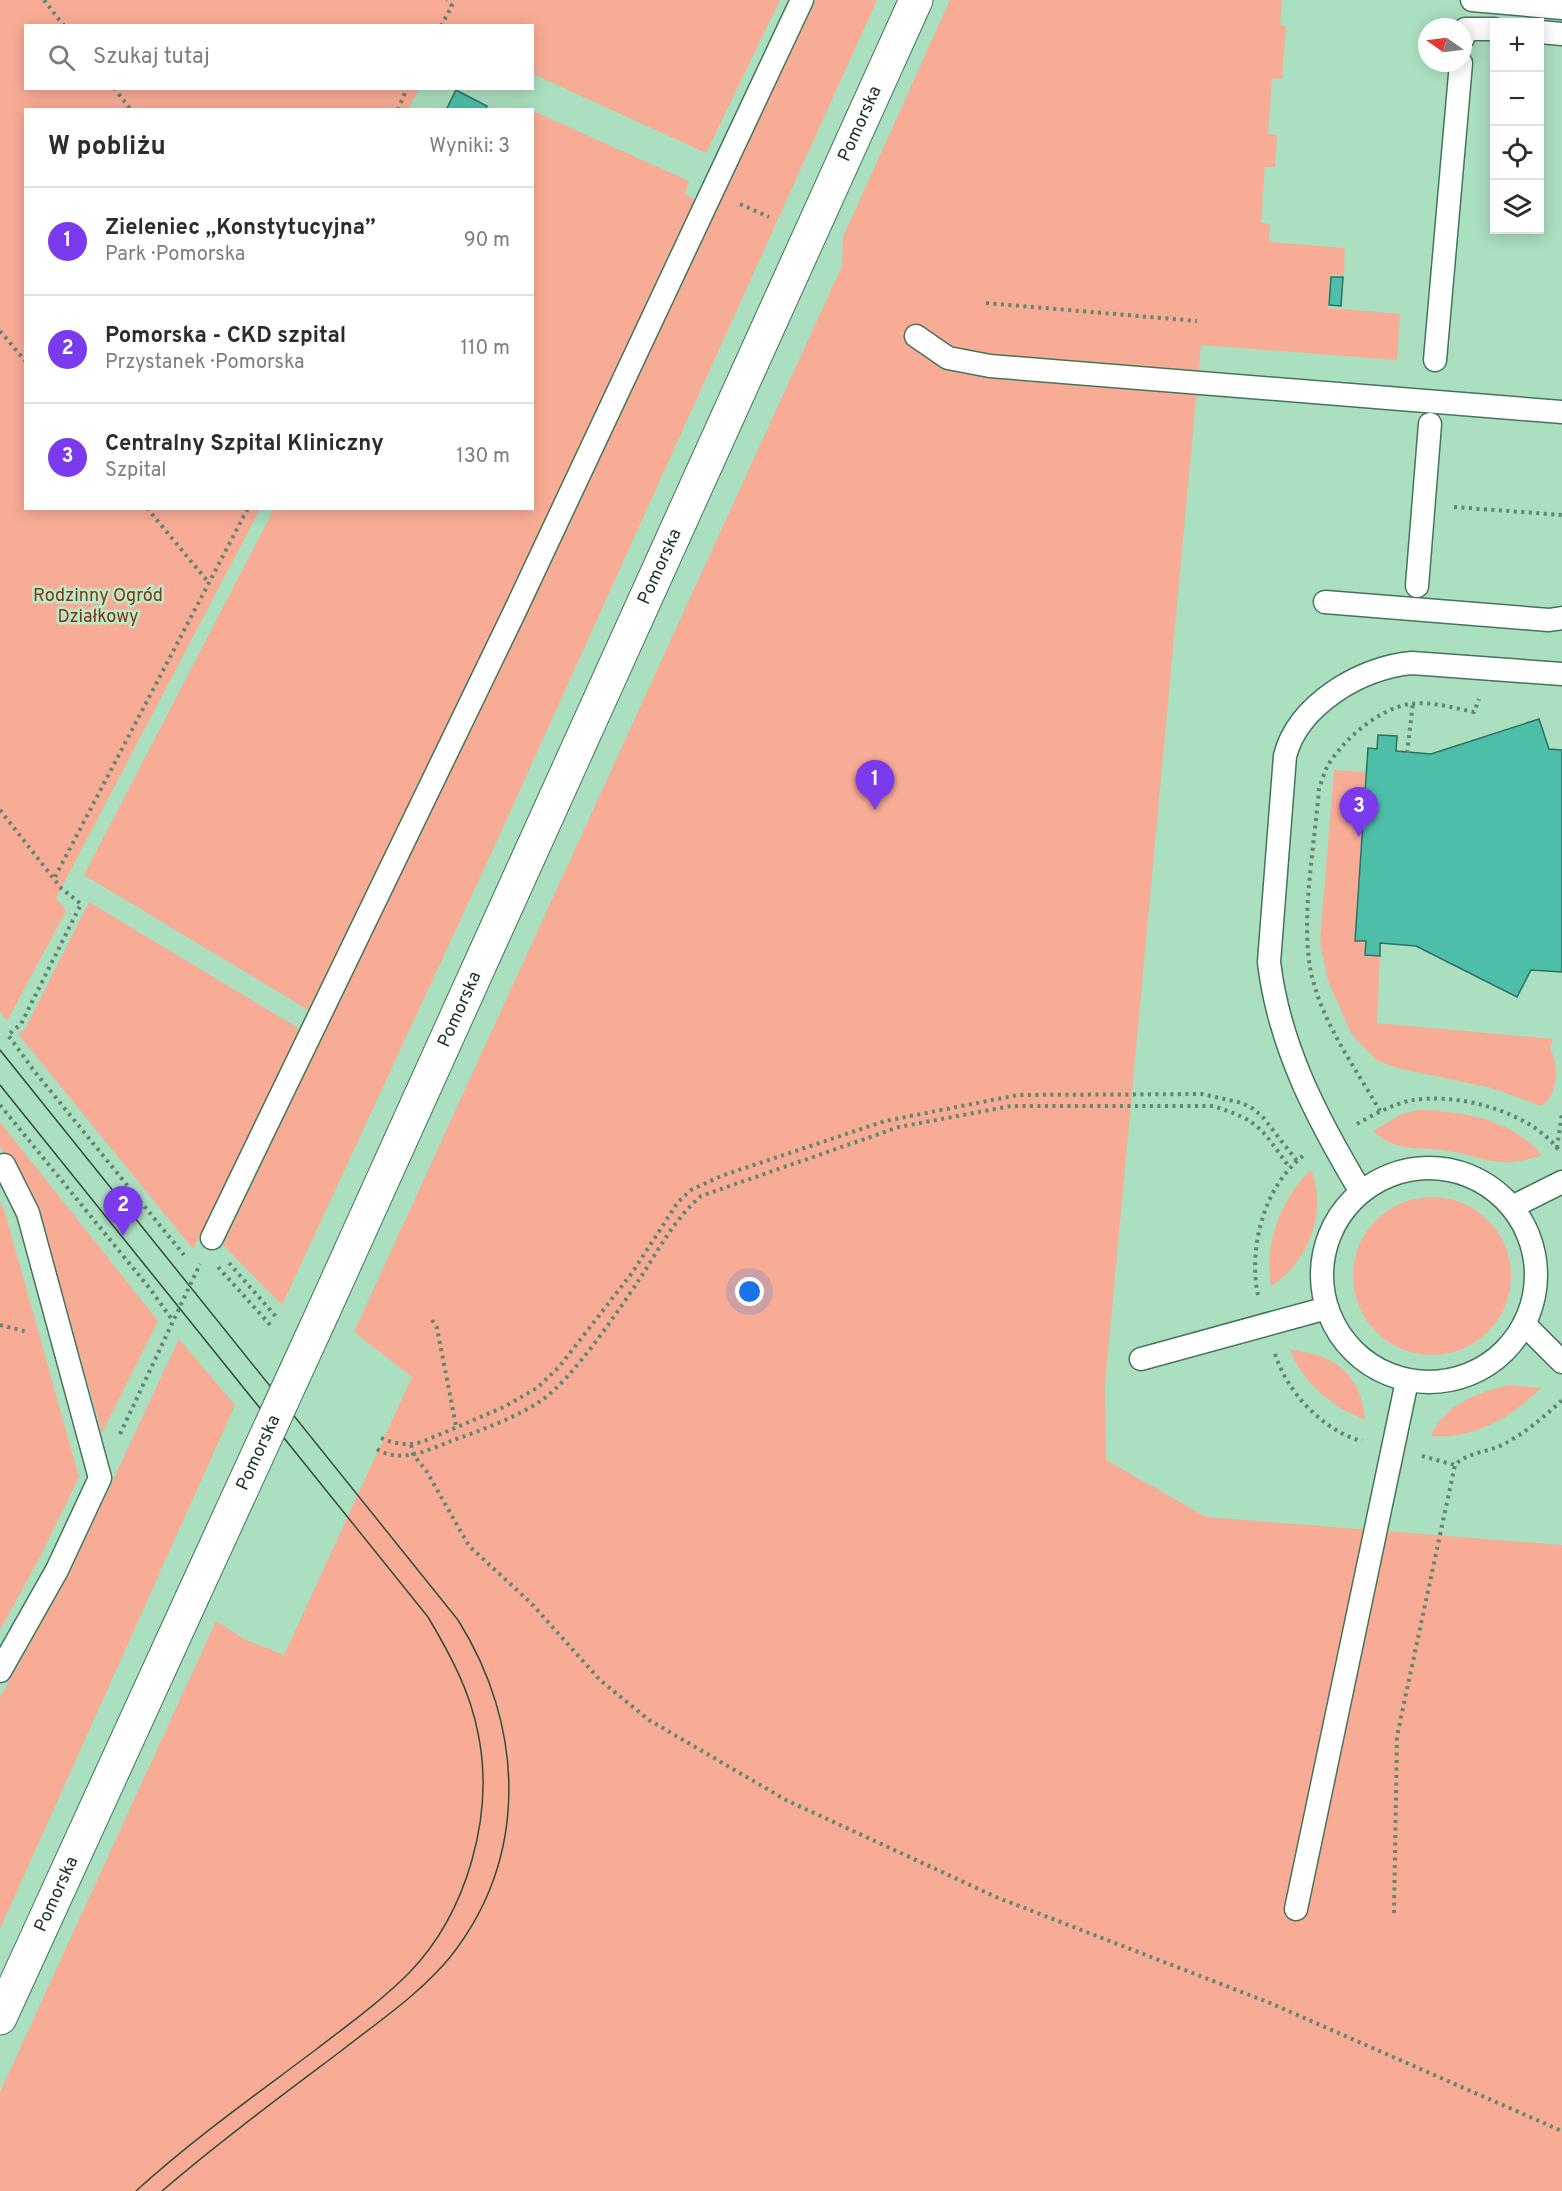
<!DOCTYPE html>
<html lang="pl">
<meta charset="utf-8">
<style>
:root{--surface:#fff;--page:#f7f7f7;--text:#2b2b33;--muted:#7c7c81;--line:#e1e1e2;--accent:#7c3aed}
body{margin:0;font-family:Overpass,sans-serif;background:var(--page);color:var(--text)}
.controls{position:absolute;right:18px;top:18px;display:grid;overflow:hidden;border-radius:0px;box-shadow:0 3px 15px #0003}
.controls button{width:54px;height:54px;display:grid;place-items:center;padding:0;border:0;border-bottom:2px solid var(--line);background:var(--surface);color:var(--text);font:30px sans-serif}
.compass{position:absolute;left:1418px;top:18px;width:54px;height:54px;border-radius:50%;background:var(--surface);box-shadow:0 3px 15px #0003;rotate:284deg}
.you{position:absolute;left:750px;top:1292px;width:21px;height:21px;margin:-15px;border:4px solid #fff;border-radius:50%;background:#1a73e8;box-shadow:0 0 0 9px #1a73e833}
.badge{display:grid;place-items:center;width:39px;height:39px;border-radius:50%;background:var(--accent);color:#fff;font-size:20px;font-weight:700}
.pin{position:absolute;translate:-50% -50px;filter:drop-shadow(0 2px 3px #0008)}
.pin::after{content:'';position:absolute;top:32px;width:21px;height:18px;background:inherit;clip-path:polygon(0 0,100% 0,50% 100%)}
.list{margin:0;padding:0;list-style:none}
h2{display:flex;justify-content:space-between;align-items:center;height:78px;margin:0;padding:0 24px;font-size:26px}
h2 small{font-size:20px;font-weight:400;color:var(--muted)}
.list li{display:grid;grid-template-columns:39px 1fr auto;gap:18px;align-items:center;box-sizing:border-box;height:108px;padding:0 24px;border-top:2px solid var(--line)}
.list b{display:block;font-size:22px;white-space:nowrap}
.list p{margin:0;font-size:20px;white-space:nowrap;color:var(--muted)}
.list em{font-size:20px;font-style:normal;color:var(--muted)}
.icon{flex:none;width:33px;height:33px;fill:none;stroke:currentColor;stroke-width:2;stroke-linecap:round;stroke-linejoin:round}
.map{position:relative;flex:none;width:1562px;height:2191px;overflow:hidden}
.search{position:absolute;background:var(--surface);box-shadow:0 3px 15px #0003;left:24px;top:24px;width:510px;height:66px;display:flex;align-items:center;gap:15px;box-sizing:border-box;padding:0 21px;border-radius:0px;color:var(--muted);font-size:22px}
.panel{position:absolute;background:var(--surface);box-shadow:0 3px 15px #0003;left:24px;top:108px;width:510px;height:402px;border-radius:0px}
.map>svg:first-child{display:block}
</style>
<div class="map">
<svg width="1562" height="2191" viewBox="0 0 1562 2191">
<rect width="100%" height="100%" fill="#aadfbf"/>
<g fill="#f9ac95">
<polygon points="0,0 780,0 706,153 533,74 532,26 26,26 26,88 419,89 408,109 26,110 26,508 260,509 56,898 66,911 7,1021 0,1011"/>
<polygon points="816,0 877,0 496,843 282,1305 223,1245"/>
<polygon points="950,0 1282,0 1280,25 1286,26 1282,79 1272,78 1268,134 1277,135 1275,167 1265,167 1261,223 1270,224 1269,242 1345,248 1344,275 1330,275 1328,308 1400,314 1397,360 1201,345 1105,1385 1106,1460 1206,1517 1562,1545 1562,2191 0,2191 0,2092 216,1621 244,1639 284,1655 412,1377 354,1332 842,266 843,237"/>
<polygon points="533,111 689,181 685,194 698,202 310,1011 84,875 274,509 532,508"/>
<path d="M1334 770 1366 772 1355 940 1366 941 1380 956 1377 1023 1553 1039 1550 1049C1560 1064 1558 1097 1541 1106L1492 1088 1397 1068 1376 1060 1351 1033 1328 981 1320 942Z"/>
<polygon points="89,902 298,1028 296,1040 193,1249 18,1034 25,1029"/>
<path d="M1419 1110C1464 1111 1512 1120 1542 1155 1498 1171 1484 1156 1442 1150 1415 1147 1394 1151 1373 1131L1402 1114Z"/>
<polygon points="0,1122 158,1321 102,1433 38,1210 0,1146"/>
<path d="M1311 1170C1328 1212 1308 1263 1271 1286 1264 1245 1280 1199 1311 1170Z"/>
<circle cx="1432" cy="1276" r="79"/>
<polygon points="0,1201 6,1216 79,1477 39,1559 0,1630"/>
<polygon points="179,1339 235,1405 0,1929 0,1697 69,1574"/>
<path d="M1290 1350C1333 1353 1362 1374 1365 1420 1332 1407 1303 1383 1290 1350Z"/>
<path d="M1508 1385 1541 1388C1511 1418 1474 1439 1431 1436 1444 1404 1478 1393 1508 1385Z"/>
</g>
<g fill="#4dbfa8" stroke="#2e7063" stroke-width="1.5">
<polygon points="456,90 487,106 485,110 446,110"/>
<polygon points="1331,277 1343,277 1341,306 1329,305"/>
<polygon points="1539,719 1549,749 1562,750 1562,972 1531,970 1517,997 1416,946 1380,943 1380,956 1365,955 1366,941 1355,941 1368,748 1377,749 1378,735 1397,736 1396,751 1431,754"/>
</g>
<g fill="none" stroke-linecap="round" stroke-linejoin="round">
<g stroke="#447559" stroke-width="25">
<g id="service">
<polyline points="1472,0 1562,8"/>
<polyline points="1540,32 1562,34"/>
<polyline points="1463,38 1465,29 1494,29"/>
<polyline points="916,336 948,358 990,366 1562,412"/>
<polyline points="1435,360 1461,63"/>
<polyline points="1417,586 1430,424"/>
<polyline points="1325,602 1549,620 1562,618"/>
<circle cx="1429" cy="1275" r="107"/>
<path d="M1361 1192C1318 1120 1279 1047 1269 962L1285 756C1298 705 1361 667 1412 663L1562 674"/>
<polyline points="1514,1206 1562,1182"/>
<polyline points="212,1238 515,611 802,0"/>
<polyline points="1524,1324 1562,1362"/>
<polyline points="1141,1359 1327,1308"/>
<polyline points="0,1671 57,1570 100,1478 28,1213 4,1165"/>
<polyline points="1296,1909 1407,1381"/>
</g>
</g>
<g stroke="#447559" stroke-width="35">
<g id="tertiary">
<path id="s1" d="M323 1312 916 0"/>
<path id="s2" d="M0 2018 191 1600"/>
</g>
</g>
<g stroke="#628771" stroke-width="4" stroke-dasharray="3 4.5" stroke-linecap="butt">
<polyline points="44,0 64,26"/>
<polyline points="441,26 452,6 447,0"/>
<polyline points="114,88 131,110"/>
<polyline points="398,110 407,88"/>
<polyline points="740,204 769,217"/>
<polyline points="986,303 1197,321"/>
<polyline points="0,331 26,362"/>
<polyline points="1454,507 1562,515"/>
<polyline points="147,508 209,583"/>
<polyline points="1407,753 1413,703"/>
<polyline points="0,810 61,888 81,904 21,1024 8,1035 35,1072 184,1255"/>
<polyline points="55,877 248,508"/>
<polyline points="0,1105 151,1290 173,1321"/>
<path d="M1380 1111C1355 1067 1319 1019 1310 967 1301 914 1315 843 1319 788 1322 781 1324 773 1327 767 1342 740 1380 708 1410 704 1431 701 1454 708 1474 712L1479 699"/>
<path d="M1357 1124C1373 1115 1389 1106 1408 1101 1454 1091 1532 1111 1560 1152"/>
<polyline points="1557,1148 1562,1113"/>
<polyline points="229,1263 278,1319"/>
<polyline points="218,1267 272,1327"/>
<path d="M1258 1295C1248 1248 1264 1186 1304 1155"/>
<polyline points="432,1320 437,1328 456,1426"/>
<polyline points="0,1325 28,1332"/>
<path d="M1275 1354C1287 1392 1323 1431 1362 1441"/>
<polyline points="120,1434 200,1264"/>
<path d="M381 1438C395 1444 407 1446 422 1442L504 1407 537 1388 559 1367 632 1273 678 1202 691 1190 721 1176 885 1121 1018 1095 1202 1094 1242 1103 1252 1108 1262 1116 1297 1161"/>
<polyline points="411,1445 413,1454 427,1472 469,1546 531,1603 600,1680 649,1720 786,1800 996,1897 1270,2003 1562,2131"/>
<path d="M377 1449C399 1464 429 1450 451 1441 479 1431 518 1417 542 1400 574 1377 616 1314 639 1280 658 1251 674 1219 701 1196L899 1127 1011 1106H1213C1261 1121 1261 1129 1290 1168"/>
<path d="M1422 1456 1455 1465C1468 1452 1485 1453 1502 1445 1524 1434 1544 1417 1562 1400"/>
<polyline points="1394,1913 1397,1736 1455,1465"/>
</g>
<use href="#service" stroke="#fff" stroke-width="22"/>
<use href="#tertiary" stroke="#fff" stroke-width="33"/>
<g stroke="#324c3d" stroke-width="1.5">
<path d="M0 1050 458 1620C524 1725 530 1855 451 1956 420 1994 379 2021 341 2051 280 2097 219 2142 162 2191"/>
<path d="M0 1085 428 1617C450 1654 470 1691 478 1733 495 1815 467 1913 409 1973 381 2001 349 2024 318 2048 257 2094 193 2139 136 2191"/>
</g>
<g stroke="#447559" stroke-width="35" stroke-linecap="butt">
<g id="tertiary-bridge">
<path id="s3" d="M191 1600 323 1312"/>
</g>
</g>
<use href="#tertiary-bridge" stroke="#fff" stroke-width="33"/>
</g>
<g text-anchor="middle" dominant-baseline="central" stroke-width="5" stroke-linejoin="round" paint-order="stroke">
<g font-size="18" fill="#1c3125" stroke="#b7eccb">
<text stroke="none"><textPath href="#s1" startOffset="1304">Pomorska</textPath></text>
<text stroke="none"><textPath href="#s1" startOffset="818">Pomorska</textPath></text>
<text stroke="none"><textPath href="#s1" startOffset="332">Pomorska</textPath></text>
<text stroke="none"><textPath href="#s3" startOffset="162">Pomorska</textPath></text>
<text stroke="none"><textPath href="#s2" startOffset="136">Pomorska</textPath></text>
</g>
<g font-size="18" fill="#8d3011" stroke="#b7eccb">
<text x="98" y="596">Rodzinny Ogród<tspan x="98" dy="21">Działkowy</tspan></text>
</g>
</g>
</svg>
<div class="controls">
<button>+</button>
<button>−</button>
<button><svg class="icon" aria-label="locate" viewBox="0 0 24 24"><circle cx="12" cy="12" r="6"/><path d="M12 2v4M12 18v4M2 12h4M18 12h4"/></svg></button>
<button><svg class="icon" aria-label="layers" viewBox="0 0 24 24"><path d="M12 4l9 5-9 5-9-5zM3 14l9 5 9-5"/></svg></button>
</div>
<svg class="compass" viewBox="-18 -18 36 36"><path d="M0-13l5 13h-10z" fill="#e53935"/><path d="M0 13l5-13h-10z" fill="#7c7c81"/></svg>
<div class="you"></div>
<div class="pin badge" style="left:875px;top:810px">1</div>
<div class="pin badge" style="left:123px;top:1236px">2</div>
<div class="pin badge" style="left:1359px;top:837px">3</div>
<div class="search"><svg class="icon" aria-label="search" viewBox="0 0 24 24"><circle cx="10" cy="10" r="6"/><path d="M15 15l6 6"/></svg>Szukaj tutaj</div>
<section class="panel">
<h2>W pobliżu<small>Wyniki: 3</small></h2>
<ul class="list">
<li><span class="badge">1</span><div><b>Zieleniec „Konstytucyjna”</b><p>Park · Pomorska</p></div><em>90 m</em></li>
<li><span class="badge">2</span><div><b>Pomorska - CKD szpital</b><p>Przystanek · Pomorska</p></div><em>110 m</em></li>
<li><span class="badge">3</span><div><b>Centralny Szpital Kliniczny</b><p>Szpital</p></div><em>130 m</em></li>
</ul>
</section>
</div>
